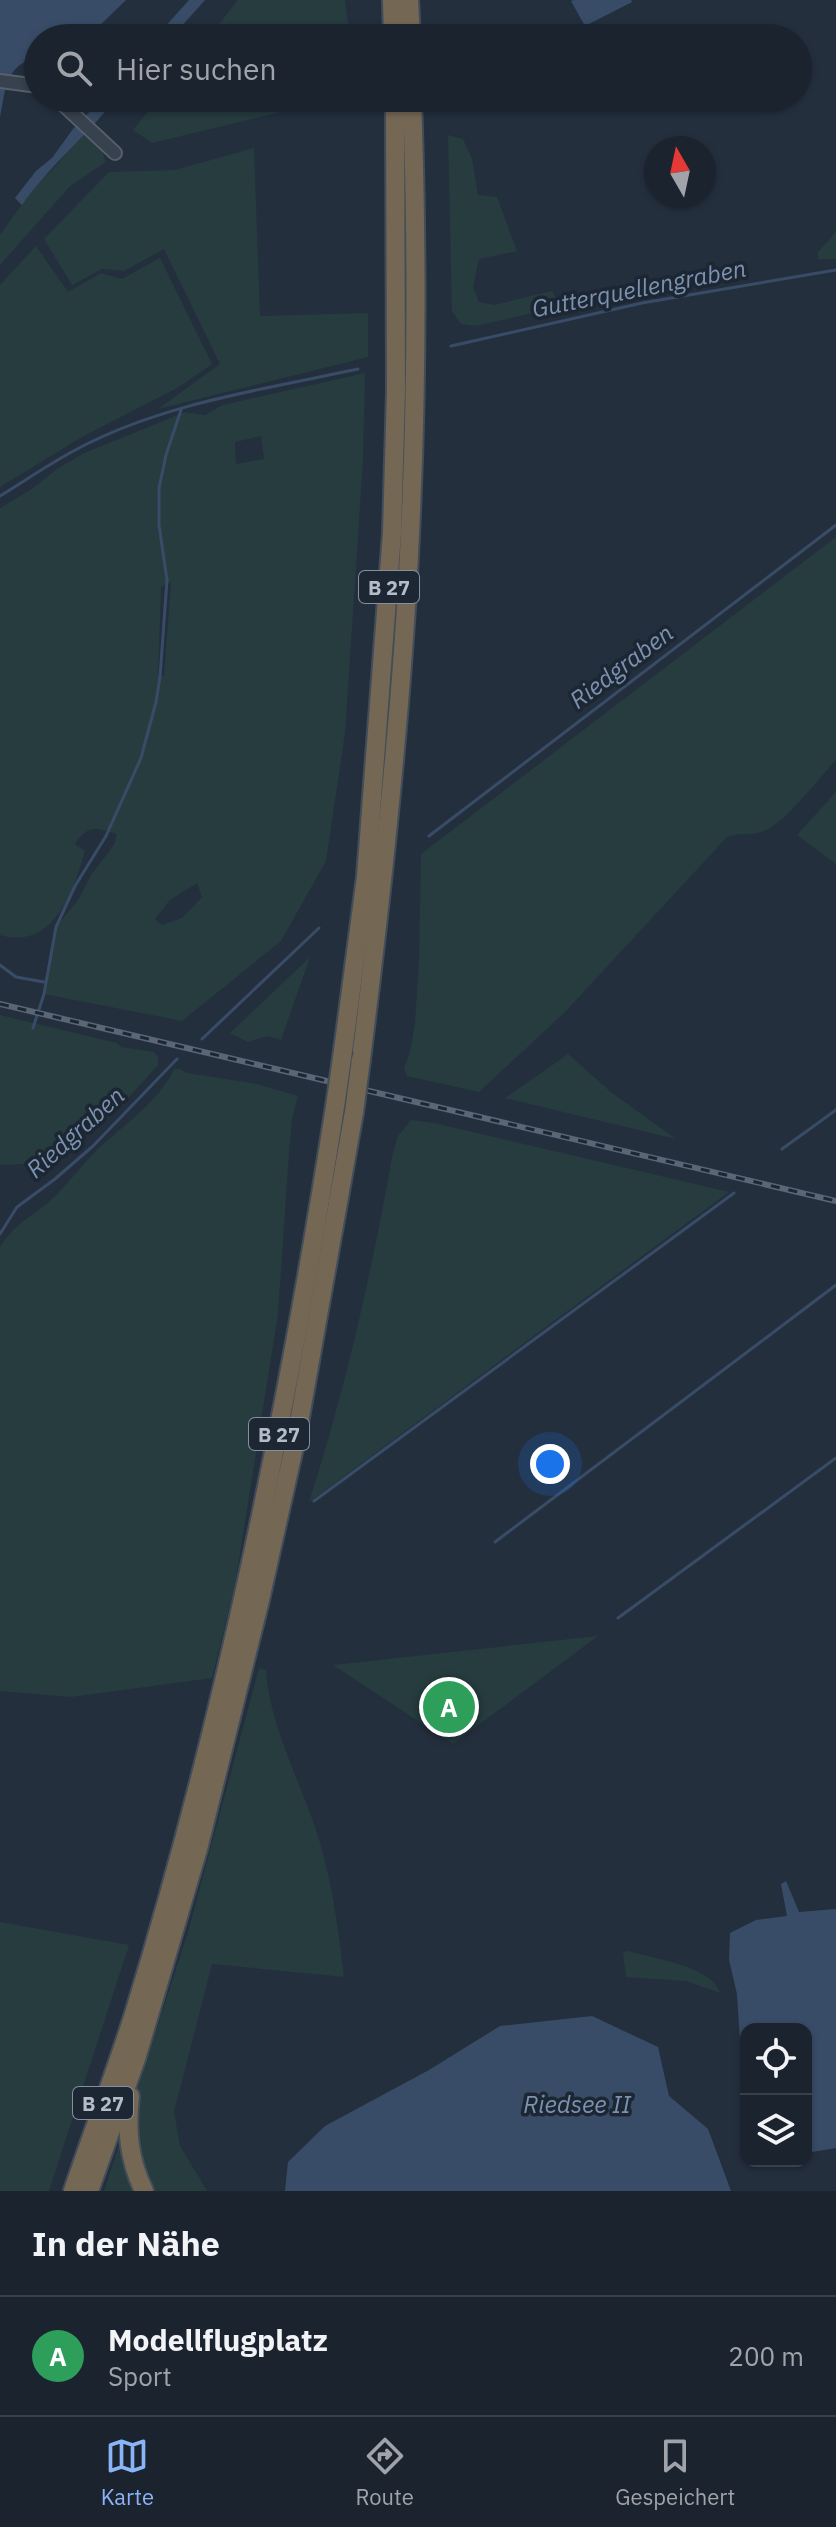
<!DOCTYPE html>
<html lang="de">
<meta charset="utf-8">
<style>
:root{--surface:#1b232e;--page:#242b36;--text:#f1f3f6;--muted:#a0a4aa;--line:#39404a;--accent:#8ab4f8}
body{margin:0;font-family:"IBM Plex Sans",sans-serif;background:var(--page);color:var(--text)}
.controls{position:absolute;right:24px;bottom:24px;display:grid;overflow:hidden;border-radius:16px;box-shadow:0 2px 6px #0004}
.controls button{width:72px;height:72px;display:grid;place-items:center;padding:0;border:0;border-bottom:2px solid var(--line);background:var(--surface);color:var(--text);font:40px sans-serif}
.compass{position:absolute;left:644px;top:136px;width:72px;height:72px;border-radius:50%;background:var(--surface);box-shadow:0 2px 6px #0004;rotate:351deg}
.you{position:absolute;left:550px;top:1464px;width:28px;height:28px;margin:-20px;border:6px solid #fff;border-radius:50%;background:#1a73e8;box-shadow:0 0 0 12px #1a73e833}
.badge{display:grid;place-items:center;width:52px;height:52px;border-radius:50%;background:var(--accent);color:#fff;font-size:26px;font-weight:700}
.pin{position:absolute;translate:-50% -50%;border:4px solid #fff;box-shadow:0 2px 8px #0006}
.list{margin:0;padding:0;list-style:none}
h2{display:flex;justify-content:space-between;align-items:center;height:104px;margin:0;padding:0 32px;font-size:34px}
h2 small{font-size:26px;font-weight:400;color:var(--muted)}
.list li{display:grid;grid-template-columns:52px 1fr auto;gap:24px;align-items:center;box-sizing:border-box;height:120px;padding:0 32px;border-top:2px solid var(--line)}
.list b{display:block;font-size:30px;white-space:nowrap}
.list p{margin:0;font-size:26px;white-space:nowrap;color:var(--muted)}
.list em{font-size:26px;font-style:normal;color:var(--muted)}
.icon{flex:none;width:44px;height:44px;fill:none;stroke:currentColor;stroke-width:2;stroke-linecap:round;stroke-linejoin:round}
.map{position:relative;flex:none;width:836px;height:2191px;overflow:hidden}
.search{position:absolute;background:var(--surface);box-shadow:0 2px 6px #0004;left:24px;right:24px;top:24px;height:88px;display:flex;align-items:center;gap:20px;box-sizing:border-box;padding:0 28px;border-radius:44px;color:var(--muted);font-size:30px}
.sheet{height:224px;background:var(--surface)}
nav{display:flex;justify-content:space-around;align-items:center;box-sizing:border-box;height:112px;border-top:2px solid var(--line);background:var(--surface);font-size:22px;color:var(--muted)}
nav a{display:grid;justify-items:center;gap:4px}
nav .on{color:var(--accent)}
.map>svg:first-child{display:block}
</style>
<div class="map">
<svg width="836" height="2191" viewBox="0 0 836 2191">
<rect width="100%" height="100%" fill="#242f3e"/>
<g fill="#263c3f" fill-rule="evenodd">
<polygon points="238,0 345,0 350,38 208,38"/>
<polygon points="159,98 340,98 152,143 133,130"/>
<polygon points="85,132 101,148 106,162 70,186 0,265 0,235 36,185 55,167"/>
<polygon points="448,135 463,139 472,159 478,195 497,197 517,251 479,259 473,287 479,302 494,305 552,291 560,307 475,326 461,324 452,311"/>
<polygon points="254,148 260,316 368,313 368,357 158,409 220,364 164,249 124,271 102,269 72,285 44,239 109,172 175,170"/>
<polygon points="836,232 836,259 818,259 818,252"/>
<polygon points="36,246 68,292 101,273 122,279 160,258 212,364 179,387 82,437 0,487 0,285"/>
<path d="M365 373 363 460 345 733 326 861 281 941 182 1021 44 994 56 927 78 900 91 875 114 845 117 834C96 828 88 824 75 844L85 851C74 890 54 951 0 935V508L32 489 57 469 82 454 185 412 205 415 223 405ZM261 436 264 459 236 464 235 442ZM171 582 164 676 158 677 161 587ZM197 883 202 897 182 918 162 925 155 919 170 900Z"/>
<path d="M836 537V760C819 778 785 823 764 831 753 836 740 832 727 837L565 1012 479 1092 407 1076 404 1069 411 1048 415 1023 419 962 421 854Z"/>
<polygon points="836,792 836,864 797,835"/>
<polygon points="310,957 281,1040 267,1036 248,1042 230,1033"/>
<polygon points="0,1015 117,1043 121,1047 154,1052 158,1058 158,1065 121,1106 51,1163 0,1165"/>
<polygon points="568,1054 612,1093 676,1139 505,1098"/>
<path d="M180 1069 187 1073 257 1084 298 1096 292 1119 289 1153 278 1314 235 1585 212 1678 71 1697 0 1691V1247C13 1225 31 1217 50 1201 68 1185 80 1166 97 1150 123 1125 158 1103 174 1069Z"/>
<path d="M411 1120 434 1123 729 1192 309 1502C346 1387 372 1271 393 1152L398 1136Z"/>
<polygon points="598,1636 453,1744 333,1665"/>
<path d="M259 1668 266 1670C269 1722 297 1775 314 1824 331 1873 338 1925 344 1977L212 1964 174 2112 180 2146 207 2191H104L188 1932Z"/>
<polygon points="0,1922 129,1945 49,2191 0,2191"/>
<path d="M628 1951C652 1958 714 1967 720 1993L686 1981 626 1977 623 1952Z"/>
</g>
<g fill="#394c67">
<path d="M0 0H126L87 38H38V57C5 65 6 88 0 117Z"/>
<polygon points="189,0 205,0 171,38 155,38"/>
<polygon points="574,0 631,0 632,2 585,26 571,1"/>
<path d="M103 98H116C87 136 49 166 22 205L15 198 36 171 52 158 73 129Z"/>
<polygon points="786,1881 799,1912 836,1909 836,2148 806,2153 806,2029 746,2029 746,2130 737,1994 729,1960 730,1933 756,1920 787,1916 781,1884"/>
<polygon points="592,2016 658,2047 669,2096 708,2129 731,2191 285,2191 288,2162 325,2126 429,2070 500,2026"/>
</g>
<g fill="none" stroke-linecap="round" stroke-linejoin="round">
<g stroke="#394c67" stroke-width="3">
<polyline points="451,346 642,303 836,270"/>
<path d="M0 496C26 480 52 462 79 448 164 403 266 389 358 369"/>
<polyline points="429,836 836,525"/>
<polyline points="0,965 16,977 44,982"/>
<polyline points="33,1028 44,994 56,927 75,886 106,836 141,758 156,702 160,677 167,580 159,525 159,488 166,455 181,410"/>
<polyline points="202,1039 319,928"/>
<polyline points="782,1149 836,1110"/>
<polyline points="0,1234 17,1207 55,1179 93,1146 177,1059"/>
<polyline points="314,1501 734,1193"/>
<polyline points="495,1542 836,1285"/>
<polyline points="618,1618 836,1458"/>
</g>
<g stroke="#565f6c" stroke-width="16">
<g id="minor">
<polyline points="0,81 38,86"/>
<polyline points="56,98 115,153"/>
</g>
</g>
<g stroke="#434c59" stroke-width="22">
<g id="highway">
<polyline points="392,0 393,38"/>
<polyline points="409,0 411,38"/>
<polyline points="343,1051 366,877 392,533 396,391 395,98"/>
<path d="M361 1059C383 885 402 710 410 534 417 390 417 243 412 98"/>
<path d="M130 2096C126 2130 129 2160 144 2191"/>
<path d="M73 2191C93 2132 115 2074 134 2014 225 1717 287 1414 335 1107"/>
<polyline points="89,2191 136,2059 198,1849 259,1604 297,1434 354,1112"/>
</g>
</g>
<use href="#minor" stroke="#38414e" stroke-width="12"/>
<use href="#highway" stroke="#746855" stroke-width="18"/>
<g stroke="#5a6575" stroke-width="6">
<polyline id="rail" points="0,1004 836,1201"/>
</g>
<use href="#rail" stroke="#1d2633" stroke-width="3" stroke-dasharray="9" stroke-linecap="butt"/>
<g stroke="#434c59" stroke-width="22" stroke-linecap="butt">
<g id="highway-bridge">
<polyline points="335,1107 343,1051"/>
<polyline points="354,1112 361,1059"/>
</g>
</g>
<use href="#highway-bridge" stroke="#746855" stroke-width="18"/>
</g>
<g text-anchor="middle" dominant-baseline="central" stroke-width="7" stroke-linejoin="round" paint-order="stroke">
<g fill="#1d2633" stroke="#878f9c" stroke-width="2">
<rect x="359" y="571" width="60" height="32" rx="6"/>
<rect x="249" y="1418" width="60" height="32" rx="6"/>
<rect x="73" y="2087" width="60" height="32" rx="6"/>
</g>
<g font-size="20" font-weight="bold" fill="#b4bcc9">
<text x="389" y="587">B 27</text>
<text x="279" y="1434">B 27</text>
<text x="103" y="2103">B 27</text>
</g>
<g font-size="24" font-style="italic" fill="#7c92b1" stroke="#1d2633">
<text transform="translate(639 288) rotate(-11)">Gutterquellengraben</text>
<text transform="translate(621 666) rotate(-37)">Riedgraben</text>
<text transform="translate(75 1132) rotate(-42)">Riedgraben</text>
<text x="577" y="2104">Riedsee II</text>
</g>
</g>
</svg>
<div class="controls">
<button><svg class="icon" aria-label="locate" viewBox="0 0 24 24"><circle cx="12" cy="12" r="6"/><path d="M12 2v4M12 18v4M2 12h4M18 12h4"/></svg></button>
<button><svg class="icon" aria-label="layers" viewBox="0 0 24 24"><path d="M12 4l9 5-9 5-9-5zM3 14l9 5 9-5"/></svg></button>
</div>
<svg class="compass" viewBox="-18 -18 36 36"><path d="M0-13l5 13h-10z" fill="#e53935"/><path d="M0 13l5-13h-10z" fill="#a0a4aa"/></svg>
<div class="you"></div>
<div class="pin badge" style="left:449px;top:1707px;background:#2e9e5b">A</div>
<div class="search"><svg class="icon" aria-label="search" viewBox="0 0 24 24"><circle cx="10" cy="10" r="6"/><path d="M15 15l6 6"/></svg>Hier suchen</div>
</div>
<section class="sheet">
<h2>In der Nähe<small></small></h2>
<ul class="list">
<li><span class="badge" style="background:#2e9e5b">A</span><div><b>Modellflugplatz</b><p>Sport</p></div><em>200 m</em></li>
</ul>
</section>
<nav>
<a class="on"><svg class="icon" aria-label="map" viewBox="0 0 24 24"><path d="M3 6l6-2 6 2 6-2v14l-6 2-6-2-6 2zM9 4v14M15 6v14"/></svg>Karte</a>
<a><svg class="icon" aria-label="directions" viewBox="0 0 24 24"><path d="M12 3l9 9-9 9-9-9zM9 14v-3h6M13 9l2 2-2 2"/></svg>Route</a>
<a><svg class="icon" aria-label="saved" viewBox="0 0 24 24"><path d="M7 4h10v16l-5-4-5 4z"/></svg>Gespeichert</a>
</nav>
